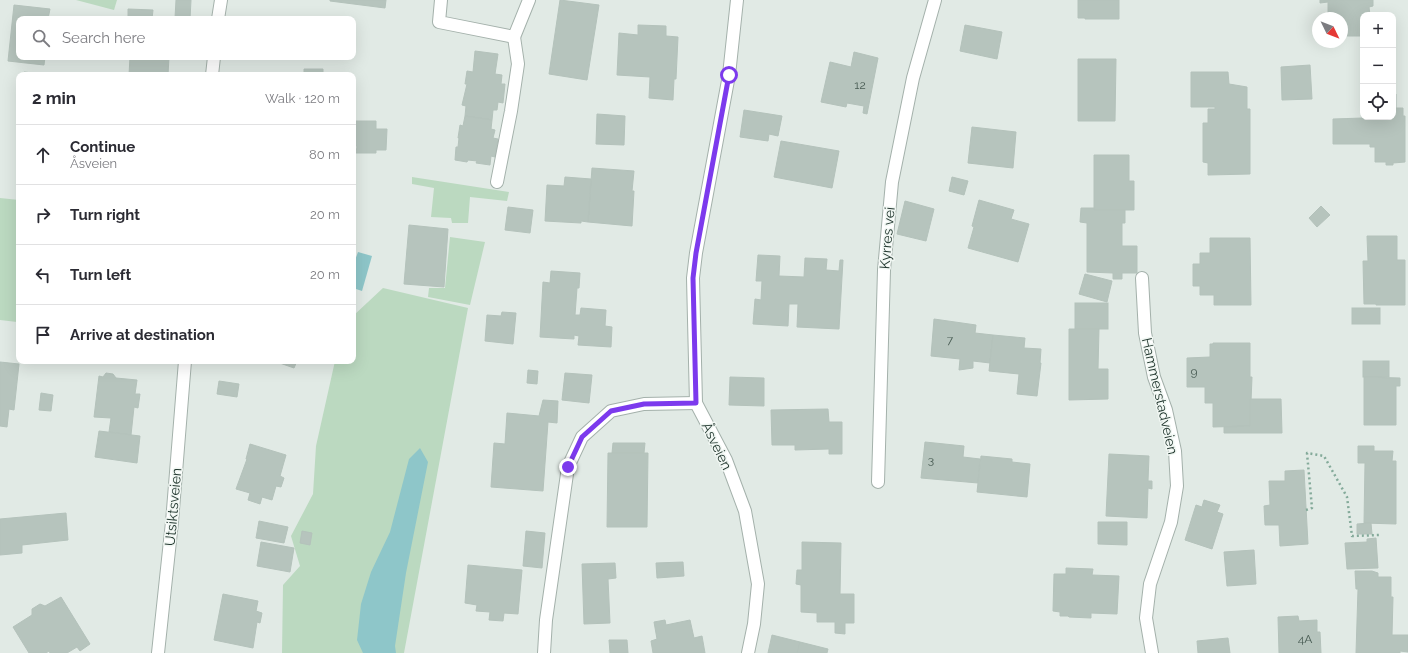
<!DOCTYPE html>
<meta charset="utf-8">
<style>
:root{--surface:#fff;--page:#f2f2f3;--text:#2b2b33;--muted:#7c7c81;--line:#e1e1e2}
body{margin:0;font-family:Raleway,sans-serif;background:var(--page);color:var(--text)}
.controls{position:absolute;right:12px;top:12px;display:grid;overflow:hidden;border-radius:8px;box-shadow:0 4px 16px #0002}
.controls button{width:36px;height:36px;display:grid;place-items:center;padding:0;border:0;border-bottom:1px solid var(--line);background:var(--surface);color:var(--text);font:20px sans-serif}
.compass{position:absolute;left:1312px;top:12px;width:36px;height:36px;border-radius:50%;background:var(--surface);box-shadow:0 4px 16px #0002;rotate:133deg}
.stop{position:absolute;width:12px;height:12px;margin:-9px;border:3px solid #7c3aed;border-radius:50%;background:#fff}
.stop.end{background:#7c3aed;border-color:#fff;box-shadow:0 1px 4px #0008}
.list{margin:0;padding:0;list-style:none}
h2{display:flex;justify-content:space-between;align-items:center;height:52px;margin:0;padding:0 16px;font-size:17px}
h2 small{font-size:13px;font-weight:400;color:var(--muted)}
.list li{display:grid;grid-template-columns:26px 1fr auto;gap:12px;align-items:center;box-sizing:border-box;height:60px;padding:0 16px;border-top:1px solid var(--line)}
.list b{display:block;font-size:15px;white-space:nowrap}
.list p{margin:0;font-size:13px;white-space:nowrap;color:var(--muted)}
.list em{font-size:13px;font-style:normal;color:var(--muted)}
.icon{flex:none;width:22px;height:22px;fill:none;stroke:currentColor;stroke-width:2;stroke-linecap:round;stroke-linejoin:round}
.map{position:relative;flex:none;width:1408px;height:653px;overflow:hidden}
.search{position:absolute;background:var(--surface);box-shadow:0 4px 16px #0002;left:16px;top:16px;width:340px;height:44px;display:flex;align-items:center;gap:10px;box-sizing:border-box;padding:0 14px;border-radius:8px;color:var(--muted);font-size:15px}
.panel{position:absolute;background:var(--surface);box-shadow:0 4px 16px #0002;left:16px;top:72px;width:340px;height:292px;border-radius:8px}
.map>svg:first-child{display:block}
</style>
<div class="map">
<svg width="1408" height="653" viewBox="0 0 1408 653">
<rect width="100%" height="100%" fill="#e1eae5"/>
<g fill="#bbd9c0">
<polygon points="76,0 117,0 114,10"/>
<polygon points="412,177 509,192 507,201 470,197 468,223 452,223 451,218 431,217 434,188 412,184"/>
<polygon points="0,198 19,200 19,309 17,322 0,320"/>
<polygon points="450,237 485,242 470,305 428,297 429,288 445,288"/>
<polygon points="383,288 468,308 404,653 282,653 283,585 300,566 291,536 313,494 316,446 335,361 353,361 353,316"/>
</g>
<g fill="#8ec6c9">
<polygon points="358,252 372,256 362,291 353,288 353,266"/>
<polygon points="420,448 428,462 406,573 395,646 396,653 363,653 357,640 361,604 371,572 390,532 409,459"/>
</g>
<g fill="#b6c4bd" stroke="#b4c2bb">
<polygon points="176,0 191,0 190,19 175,18"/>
<polygon points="330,0 386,0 385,8 330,1"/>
<polygon points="560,0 599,5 587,80 549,74"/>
<polygon points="1078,0 1119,0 1119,19 1085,19 1085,18 1078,18"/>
<polygon points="1320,0 1373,0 1373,6 1369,7 1370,15 1363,15 1363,36 1342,36 1342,18 1328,18 1328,2 1320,3"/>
<polygon points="14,5 50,9 48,19 19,19 19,57 45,57 44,65 8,61"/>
<polygon points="128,9 153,10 152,19 128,19"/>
<polygon points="638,25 666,26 666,36 678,37 676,79 674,79 673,100 649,98 650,77 617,75 619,33 638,35"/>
<polygon points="965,25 1002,32 997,59 960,51"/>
<polygon points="475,51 498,54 495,74 502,75 501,84 505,84 503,103 498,102 497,110 493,110 492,120 465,116 466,106 462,105 467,84 465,84 467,71 473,72"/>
<polygon points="854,52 878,58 867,114 863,113 864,106 847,103 846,107 821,102 830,62 851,67"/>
<polygon points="130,57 169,57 168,75 129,75"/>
<polygon points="1078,59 1116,59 1115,121 1078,121"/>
<polygon points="1310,65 1312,99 1282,100 1281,67"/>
<polygon points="304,69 323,69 323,75 285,75 285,73 304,74"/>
<polygon points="24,72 51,75 23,75"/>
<polygon points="1191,72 1228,72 1229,84 1247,87 1247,109 1250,109 1250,174 1208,175 1208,163 1203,162 1203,123 1208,123 1208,109 1215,109 1215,107 1191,107"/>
<polygon points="1393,94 1396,94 1396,108 1403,108 1403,116 1405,116 1405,162 1393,163 1393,165 1386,165 1386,162 1375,162 1375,147 1370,147 1370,144 1333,144 1333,119 1393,117"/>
<polygon points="19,110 19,145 17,145 19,129 17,129"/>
<polygon points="744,110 782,116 778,136 769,134 768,141 740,137"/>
<polygon points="597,114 625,116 624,145 596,144"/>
<polygon points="465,116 492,120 491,129 495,130 493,138 498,139 495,157 491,156 490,165 476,163 477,161 468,160 467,162 455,160 456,147 458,147 459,138 458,138 460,125 463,126"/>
<polygon points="353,121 376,121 376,129 387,129 386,150 376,150 376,153 356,153 357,146 353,146"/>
<polygon points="972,127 1016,132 1013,168 968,163"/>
<polygon points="781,141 839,151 832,188 774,177"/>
<polygon points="1094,155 1129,155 1129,181 1134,181 1134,210 1094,210"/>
<polygon points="592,168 634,171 632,191 634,191 632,226 588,222"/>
<polygon points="565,177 591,179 588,222 581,221 581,223 545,221 547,185 564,186"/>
<polygon points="952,177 968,181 964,195 949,191"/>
<polygon points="979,200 1014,210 1011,219 1029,224 1018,262 968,248 974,227 972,226"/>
<polygon points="905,201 934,209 926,241 897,234"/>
<polygon points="1321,206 1330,215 1317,227 1309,218"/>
<polygon points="508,207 533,210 530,233 505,230"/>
<polygon points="1081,208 1094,208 1094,210 1125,210 1125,223 1122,223 1122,246 1137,246 1137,273 1122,273 1122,279 1113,279 1113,273 1087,272 1087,223 1080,222"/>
<polygon points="409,225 448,229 444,287 404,284"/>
<polygon points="1367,236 1397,236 1397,260 1405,260 1405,305 1376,305 1376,304 1364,304 1363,261 1368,261"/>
<polygon points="1210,238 1250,238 1251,305 1214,305 1214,295 1200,295 1200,286 1193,286 1193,264 1200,264 1200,253 1210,253"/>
<polygon points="758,255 780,256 779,276 804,277 805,258 827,259 826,270 839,271 840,260 843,260 839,329 797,327 798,304 789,304 788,326 753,324 755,299 761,300 762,281 756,281"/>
<polygon points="551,271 580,273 579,288 577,288 575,315 580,315 581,308 606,310 605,326 612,327 611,347 578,345 579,336 574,335 574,339 540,337 543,282 550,283"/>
<polygon points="1085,274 1112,281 1107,302 1079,294"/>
<rect x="1075" y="303" width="33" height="26"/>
<rect x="1352" y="308" width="28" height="16"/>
<polygon points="502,312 516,313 513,344 485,341 487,315 501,316"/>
<polygon points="934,319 976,325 975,333 993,335 990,363 973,361 973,368 959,370 960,359 931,356"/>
<polygon points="1069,329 1099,329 1098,369 1108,369 1108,399 1069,400"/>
<polygon points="993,335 1025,338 1024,348 1041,349 1040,363 1041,363 1037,396 1017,394 1019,374 989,371"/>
<polygon points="1213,343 1250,343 1250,377 1252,377 1250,426 1213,427 1213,403 1205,403 1205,387 1187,387 1187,358 1210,357 1210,344 1213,344"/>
<polygon points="274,361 297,361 294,368"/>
<rect x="1363" y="361" width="26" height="16"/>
<polygon points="0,362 19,364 14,410 9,409 7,427 0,426"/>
<polygon points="528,370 538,371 537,384 527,383"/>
<polygon points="106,373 113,374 116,378 137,380 135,394 140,394 138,408 134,407 131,435 109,432 111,418 94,417 99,376 103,377"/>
<polygon points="565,373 592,375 589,403 562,400"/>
<polygon points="730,377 764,378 764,406 729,405"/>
<polygon points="1364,377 1400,378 1400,386 1396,386 1396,425 1364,425"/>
<polygon points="219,381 239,384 237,397 217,394"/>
<polygon points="41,393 53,395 51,411 39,410"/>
<polygon points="1250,399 1281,399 1282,433 1224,433 1224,427 1250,426"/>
<polygon points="543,400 558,401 557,423 548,422 543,491 491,487 494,443 505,444 507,413 539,416"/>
<polygon points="828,409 829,422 842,422 842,454 829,454 829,449 795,450 795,445 772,445 771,410"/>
<polygon points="99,431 140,436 137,463 95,457"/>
<polygon points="925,442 964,446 963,457 980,459 978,483 921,478"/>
<polygon points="613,443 645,443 644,453 612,453"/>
<polygon points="250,444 286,455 280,476 284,478 281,487 276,486 272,500 262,497 260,504 248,500 250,493 236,489 247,459 246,459"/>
<polygon points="1358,446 1374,446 1374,451 1393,451 1392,461 1396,461 1396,524 1364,523 1365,463 1358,463"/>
<polygon points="608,453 648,453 647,527 607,527"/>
<polygon points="1109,454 1149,456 1148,481 1152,481 1152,489 1148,488 1147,518 1106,516"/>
<polygon points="981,456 1012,459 1012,462 1030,464 1027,497 977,492"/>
<polygon points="1304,470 1308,544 1280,546 1279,525 1265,525 1264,506 1270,505 1269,481 1285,481 1285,471"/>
<polygon points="1204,500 1220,505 1217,512 1223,514 1212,549 1185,540 1196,505 1202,507"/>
<polygon points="66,513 68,540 22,545 22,553 0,555 0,519"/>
<polygon points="259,521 288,527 284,543 256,538"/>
<polygon points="1098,522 1127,522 1127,545 1098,544"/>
<polygon points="1371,523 1372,534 1357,534 1357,524"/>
<polygon points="302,531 312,533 310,545 300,543"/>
<polygon points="526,531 545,533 542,568 523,566"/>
<polygon points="1376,538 1378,568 1347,569 1345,543 1367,542 1367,539"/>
<polygon points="261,542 294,548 290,572 257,566"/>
<polygon points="802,542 841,543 840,594 854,594 854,623 845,623 845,634 835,633 835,622 817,622 817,613 801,612 801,585 796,584 797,570 802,570"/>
<polygon points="1254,550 1256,584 1227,586 1224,552"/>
<polygon points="683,562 684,576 657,578 656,563"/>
<polygon points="615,563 616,578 608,579 610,623 584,624 582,564"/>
<polygon points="468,565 522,570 518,614 504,613 503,621 489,620 490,612 476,611 477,605 465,603"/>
<polygon points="1066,568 1093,569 1092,575 1119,576 1117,614 1091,613 1091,618 1069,617 1068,616 1060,616 1060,612 1053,611 1054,574 1066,574"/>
<polygon points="1355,571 1372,571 1378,573 1378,577 1391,577 1391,597 1393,597 1392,635 1408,635 1408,652 1400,651 1400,653 1356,653 1358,589 1356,589"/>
<polygon points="223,594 258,601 256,611 262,613 260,623 257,622 253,648 214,640"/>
<polygon points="61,597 90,644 80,651 77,647 67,653 50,653 49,651 46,653 29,653 13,627 32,615 32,609 40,604 45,606"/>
<polygon points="1298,616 1299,621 1317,620 1317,632 1320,632 1321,653 1279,653 1278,617"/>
<polygon points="665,620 666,625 690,620 694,638 702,636 705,653 653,653 651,641 657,639 654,622"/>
<polygon points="772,635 800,642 797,653 768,653"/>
<polygon points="1228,638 1230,653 1198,653 1197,641"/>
<polygon points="609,640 627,640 628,653 610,653"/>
<polygon points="800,642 828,649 827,653 797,653"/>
</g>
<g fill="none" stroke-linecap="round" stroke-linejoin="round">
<g stroke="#a4b1ab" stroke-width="14">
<g id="minor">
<polyline points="441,0 439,22 514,37 529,0"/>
<polyline points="737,0 729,75 696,253 693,278 696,403 726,460 745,511 758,584 754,624 748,653"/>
<polyline points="218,19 221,0"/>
<polyline points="212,75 214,57"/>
<polyline points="497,182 511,111 518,64 514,37"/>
<polyline points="1142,278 1145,333 1154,377 1166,410 1175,451 1177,486 1171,522 1150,584 1146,618 1152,653"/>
<polyline points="878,482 884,270 892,182 913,78 935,0"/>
<polyline points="158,653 172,522 185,361"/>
<polyline points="544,653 546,620 568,467 582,437 611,411 644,404 696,403"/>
</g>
</g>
<polyline stroke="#84aa9a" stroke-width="2.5" stroke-dasharray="2 3" stroke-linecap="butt" points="1306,510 1312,508 1307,453 1324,456 1347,497 1352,536 1379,535"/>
<use href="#minor" stroke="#fff" stroke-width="12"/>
</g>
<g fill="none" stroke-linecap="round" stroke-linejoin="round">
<polyline stroke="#7c3aed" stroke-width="5" points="568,467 582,437 611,411 644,404 696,403 693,278 696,253 729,75"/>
</g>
<g text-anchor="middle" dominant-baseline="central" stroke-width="3" stroke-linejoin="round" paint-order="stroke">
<g font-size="12" fill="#485b53">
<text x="860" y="85">12</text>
<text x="950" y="340">7</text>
<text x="1194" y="372">9</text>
<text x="931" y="460">3</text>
<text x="1305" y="639">4A</text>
</g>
<g font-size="14" fill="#233830" stroke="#f1f7f3">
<text transform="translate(887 238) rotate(-85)">Kyrres vei</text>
<text transform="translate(1160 396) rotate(77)">Hammerstadveien</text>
<text transform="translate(717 446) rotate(64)">Åsveien</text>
<text transform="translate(173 507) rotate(-85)">Utsiktsveien</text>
</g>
</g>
</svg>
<div class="controls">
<button>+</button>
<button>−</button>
<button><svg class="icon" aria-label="locate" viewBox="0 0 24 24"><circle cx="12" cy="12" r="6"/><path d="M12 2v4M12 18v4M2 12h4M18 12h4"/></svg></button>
</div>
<svg class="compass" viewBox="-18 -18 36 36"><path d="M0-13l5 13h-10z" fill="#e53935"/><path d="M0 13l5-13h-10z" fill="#7c7c81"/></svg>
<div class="stop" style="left:729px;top:75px"></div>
<div class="stop end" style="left:568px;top:467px"></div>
<div class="search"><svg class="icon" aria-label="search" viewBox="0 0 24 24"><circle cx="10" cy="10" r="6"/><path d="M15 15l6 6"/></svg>Search here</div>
<section class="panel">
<h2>2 min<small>Walk · 120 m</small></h2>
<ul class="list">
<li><svg class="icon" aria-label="ahead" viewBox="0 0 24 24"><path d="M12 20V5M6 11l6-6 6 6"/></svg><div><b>Continue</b><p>Åsveien</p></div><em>80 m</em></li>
<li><svg class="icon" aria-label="right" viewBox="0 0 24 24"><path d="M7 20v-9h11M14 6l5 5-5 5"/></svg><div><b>Turn right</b></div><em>20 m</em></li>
<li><svg class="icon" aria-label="left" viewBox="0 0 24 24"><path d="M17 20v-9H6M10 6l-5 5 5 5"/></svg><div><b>Turn left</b></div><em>20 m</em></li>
<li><svg class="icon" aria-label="arrive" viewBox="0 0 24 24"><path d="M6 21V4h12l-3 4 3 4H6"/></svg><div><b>Arrive at destination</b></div></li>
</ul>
</section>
</div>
